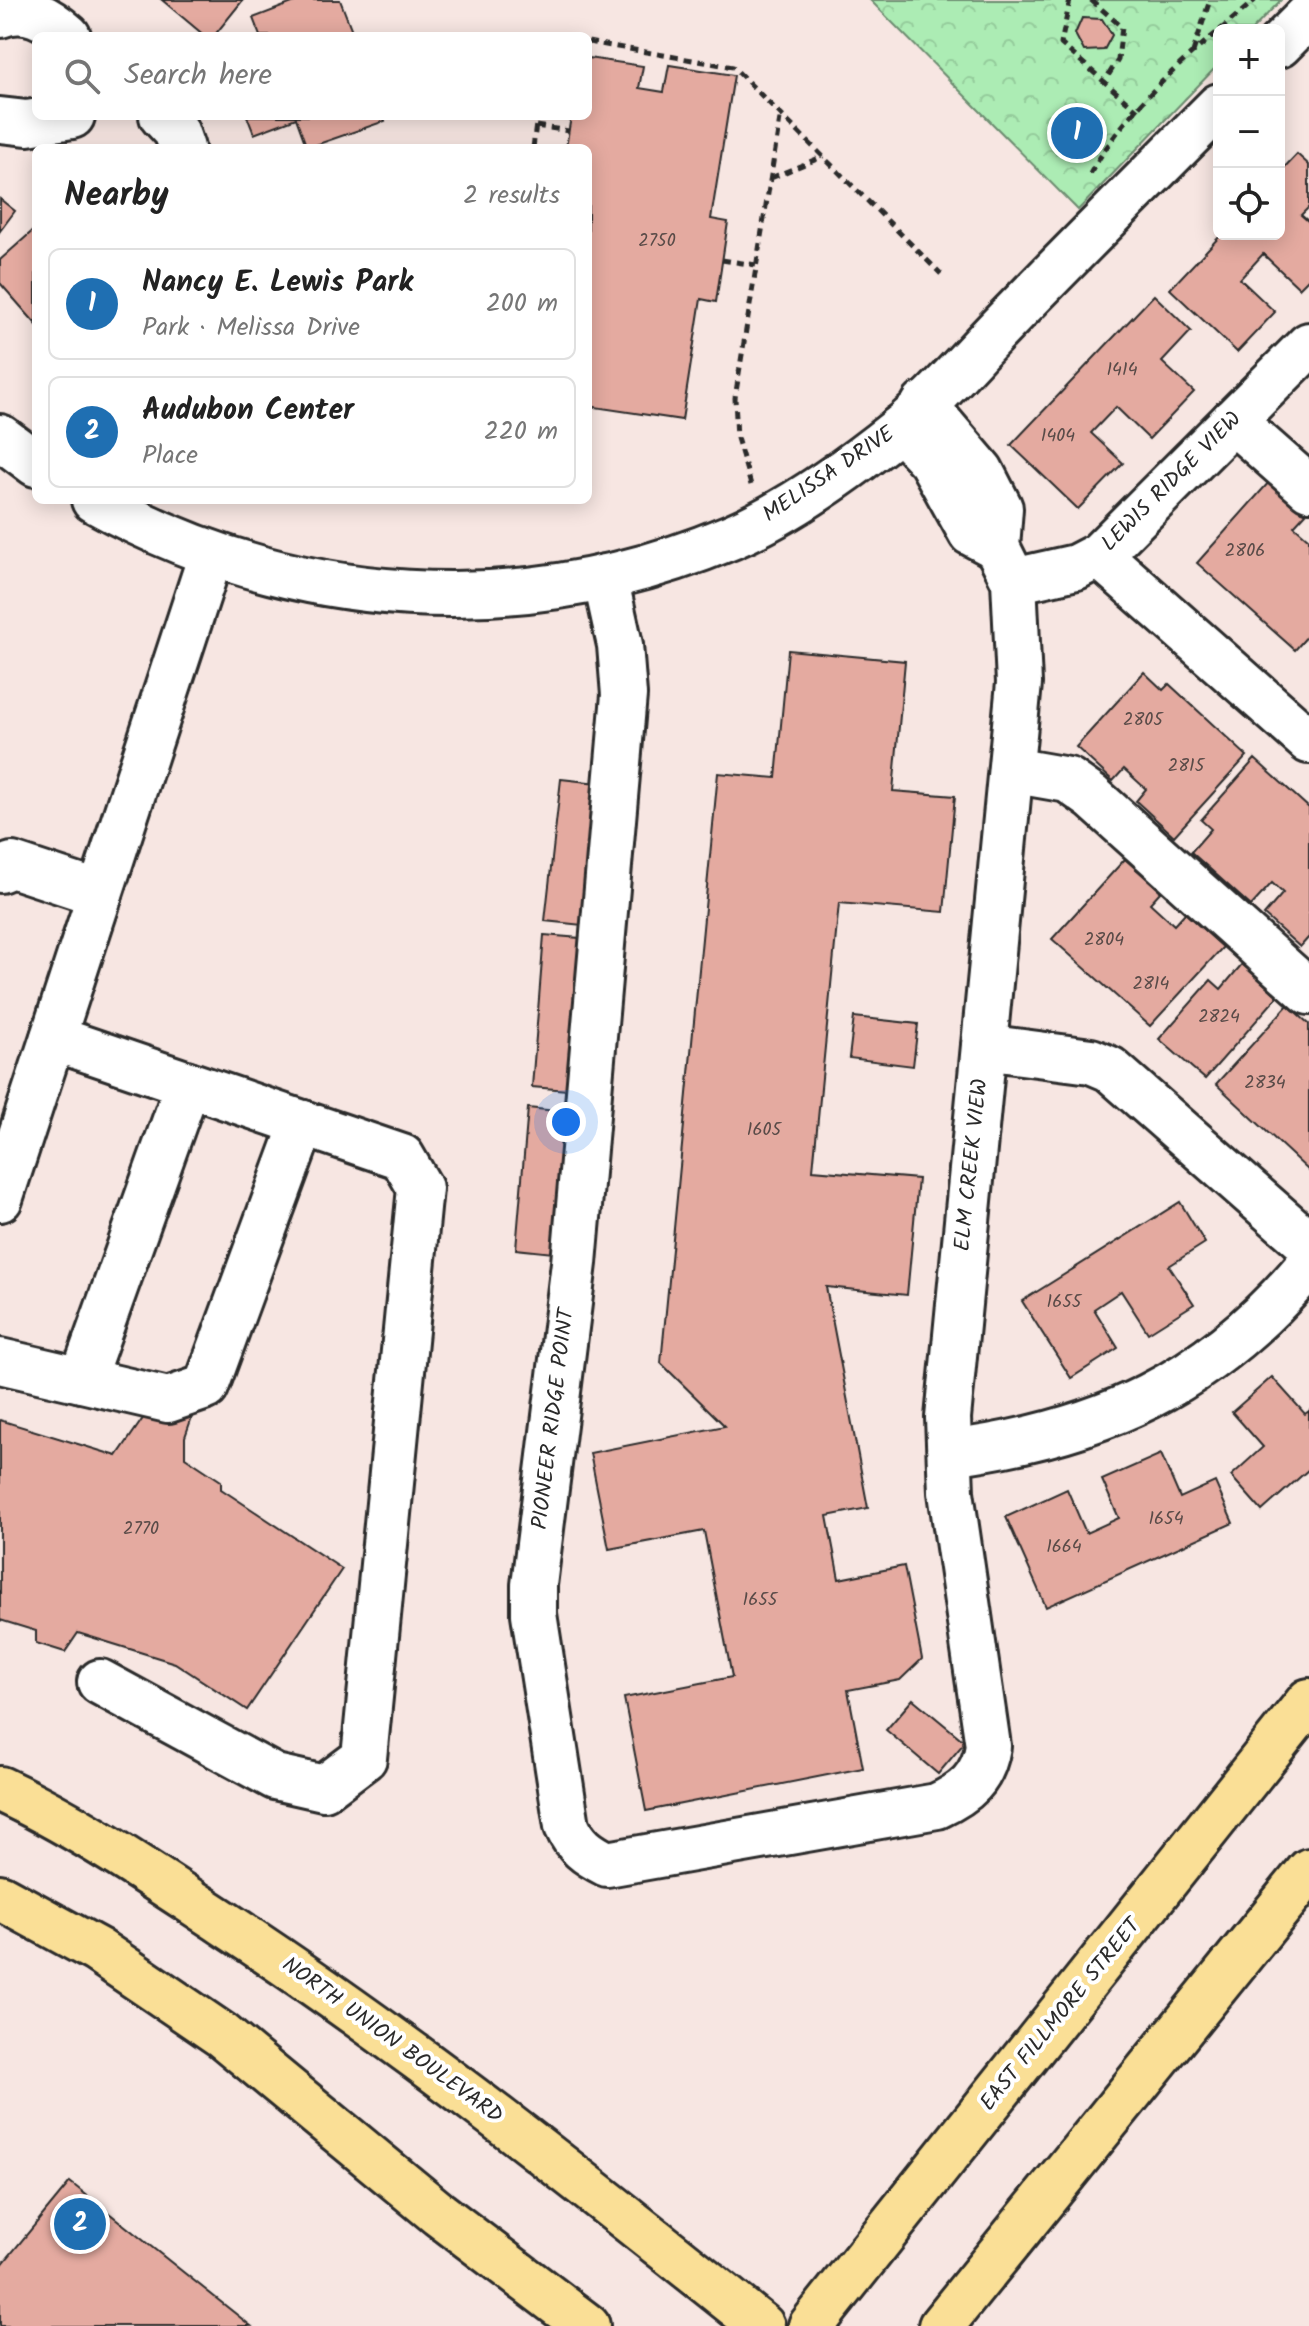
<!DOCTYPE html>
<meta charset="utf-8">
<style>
:root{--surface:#fff;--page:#f2f2f2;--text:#222;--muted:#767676;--line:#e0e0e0;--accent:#1f6fb2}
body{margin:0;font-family:Kalam,sans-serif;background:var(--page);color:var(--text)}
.controls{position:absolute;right:24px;top:24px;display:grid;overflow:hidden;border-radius:12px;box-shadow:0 4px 20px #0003}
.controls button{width:72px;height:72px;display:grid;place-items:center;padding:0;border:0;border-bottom:2px solid var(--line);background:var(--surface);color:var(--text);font:40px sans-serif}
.you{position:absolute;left:566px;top:1122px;width:28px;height:28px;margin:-20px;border:6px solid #fff;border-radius:50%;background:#1a73e8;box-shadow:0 0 0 12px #1a73e833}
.badge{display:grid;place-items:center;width:52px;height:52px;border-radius:50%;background:var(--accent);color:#fff;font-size:26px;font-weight:700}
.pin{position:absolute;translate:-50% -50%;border:4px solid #fff;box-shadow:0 2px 8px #0006}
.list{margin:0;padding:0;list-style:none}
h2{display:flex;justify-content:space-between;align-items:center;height:104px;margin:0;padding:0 32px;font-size:34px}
h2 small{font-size:26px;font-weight:400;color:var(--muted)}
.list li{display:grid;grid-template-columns:52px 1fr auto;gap:24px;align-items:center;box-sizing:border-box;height:112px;margin:0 16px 16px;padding:0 16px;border:2px solid var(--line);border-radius:12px}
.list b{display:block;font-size:30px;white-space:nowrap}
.list p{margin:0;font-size:26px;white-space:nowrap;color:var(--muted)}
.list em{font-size:26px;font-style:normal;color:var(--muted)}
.icon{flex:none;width:44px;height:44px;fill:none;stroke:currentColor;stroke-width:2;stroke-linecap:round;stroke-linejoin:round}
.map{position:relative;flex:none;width:1309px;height:2326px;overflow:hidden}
.search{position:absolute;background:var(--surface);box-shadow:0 4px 20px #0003;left:32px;top:32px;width:560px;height:88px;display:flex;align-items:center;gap:20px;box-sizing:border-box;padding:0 28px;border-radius:12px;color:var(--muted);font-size:30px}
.panel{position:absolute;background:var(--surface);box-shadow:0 4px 20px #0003;left:32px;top:144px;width:560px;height:360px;border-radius:12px}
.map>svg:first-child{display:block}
</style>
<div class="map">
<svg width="1309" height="2326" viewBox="0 0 1309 2326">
<defs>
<pattern id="park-crowns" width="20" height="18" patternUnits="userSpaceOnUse" patternTransform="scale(2)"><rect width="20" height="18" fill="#acecb4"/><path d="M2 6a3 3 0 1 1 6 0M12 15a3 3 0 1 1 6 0" fill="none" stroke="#94cb9b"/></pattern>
</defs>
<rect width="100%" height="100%" fill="#f7e6e2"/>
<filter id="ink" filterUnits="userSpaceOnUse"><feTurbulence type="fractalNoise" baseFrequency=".0125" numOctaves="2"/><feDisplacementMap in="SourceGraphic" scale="16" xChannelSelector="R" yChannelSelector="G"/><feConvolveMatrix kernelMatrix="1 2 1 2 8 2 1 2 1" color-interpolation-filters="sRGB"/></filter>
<g filter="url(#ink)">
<polygon fill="url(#park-crowns)" stroke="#6c8c70" stroke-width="2" points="870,0 1281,0 1252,30 1219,30 1219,64 1078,210"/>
<g fill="#e4aaa0" stroke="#2b2b2b" stroke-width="2">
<polygon points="162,0 243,0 214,36 205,36"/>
<polygon points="300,0 340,0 354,36 260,36 253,18"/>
<polygon points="1082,18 1102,19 1112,35 1104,50 1084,51 1075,34"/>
<polygon points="588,58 643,66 639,88 664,92 669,65 734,75 711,219 728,222 716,302 701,299 682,420 588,406 588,148 566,148 571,116 588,116"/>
<polygon points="247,116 383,116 385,121 307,148 296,118 254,134"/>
<polygon points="1297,154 1309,165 1309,207 1301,215 1309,222 1309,278 1299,288 1263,254 1240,279 1275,312 1237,352 1170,289 1222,234 1279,234 1279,173"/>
<polygon points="0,199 15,211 0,231"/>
<polygon points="36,228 36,324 0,283 0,260"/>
<polygon points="1154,295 1191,331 1162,362 1194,392 1149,439 1116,407 1091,433 1123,463 1078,509 1011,445"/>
<polygon points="1270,481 1306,513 1294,526 1309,539 1309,634 1295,650 1197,563"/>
<polygon points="788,650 905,661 893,791 955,796 944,912 839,903 813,1170 918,1179 907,1295 826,1287 868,1508 827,1516 839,1579 904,1566 922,1659 900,1680 848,1690 863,1768 646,1811 624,1698 732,1677 704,1531 609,1549 590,1453 725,1426 661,1363 718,773 776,778"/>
<polygon points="1144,672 1163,690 1169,684 1247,756 1174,836 1136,801 1146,789 1124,769 1113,781 1076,747"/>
<polygon points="1255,759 1309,808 1309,937 1300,947 1264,915 1283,893 1272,883 1251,906 1191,852 1211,829 1201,820"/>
<polygon points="561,779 597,783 582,925 545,921"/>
<polygon points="1125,859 1161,891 1150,903 1174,925 1185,913 1223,947 1150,1026 1052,939"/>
<polygon points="544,935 580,938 567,1090 532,1087"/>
<polygon points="1242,964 1278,996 1205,1079 1159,1039 1211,980 1221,989"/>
<polygon points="1288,1005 1309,1024 1309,1171 1216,1084"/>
<polygon points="854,1017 918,1024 913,1066 849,1058"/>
<polygon points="528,1108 565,1112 553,1253 516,1249"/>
<polygon points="1180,1202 1205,1243 1169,1266 1194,1304 1148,1333 1121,1291 1094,1309 1118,1348 1071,1378 1022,1301"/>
<polygon points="1272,1377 1305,1414 1309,1411 1309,1469 1262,1511 1231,1476 1263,1447 1232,1412"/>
<polygon points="146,1414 193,1414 185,1437 185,1457 221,1481 221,1489 342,1569 247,1710 175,1663 78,1633 65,1652 36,1643 36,1631 0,1620 0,1420 117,1456"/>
<polygon points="1161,1454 1180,1498 1215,1482 1233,1523 1046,1607 1006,1517 1067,1489 1086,1533 1119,1518 1102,1480"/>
<polygon points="913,1699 965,1742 938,1774 886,1730"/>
<polygon points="70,2182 251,2326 0,2326 0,2267"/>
</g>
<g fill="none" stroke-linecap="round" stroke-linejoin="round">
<g stroke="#2b2b2b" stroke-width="50">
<g id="minor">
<path d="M0 15C27 5 48 18 68 36"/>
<polyline points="1279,45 1309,15"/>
<polyline points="162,116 176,131 182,148"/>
<polyline points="0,120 27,123 72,116"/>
<polyline points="1233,421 1309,488"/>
<polyline points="900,428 931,461 971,533 997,547"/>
<polyline points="0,437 36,464"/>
<path d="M94 500C291 610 522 625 731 537 790 512 848 470 898 430 938 397 973 354 1010 317 1079 246 1149 176 1219 106"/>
<polyline points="1099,555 1309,741"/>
<path d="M605 577 620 645 624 695 574 1263 534 1585V1614L567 1826C576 1846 587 1854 607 1864L937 1806C965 1793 983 1779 988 1746L951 1492 948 1418 1019 683 1014 581 997 547 1000 508 981 471 924 404"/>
<polyline points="1014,581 1076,567 1099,555 1309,345"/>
<polyline points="1011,770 1068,780 1092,797 1309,992"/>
<polyline points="0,870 12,865 100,894"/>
<polyline points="53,1038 402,1157 420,1188 364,1758 324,1788 275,1777 100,1682"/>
<polyline points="984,1047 1091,1061 1110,1069 1309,1244"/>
<polyline points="0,1199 211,555"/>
<polyline points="0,1361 168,1400 206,1387 303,1123"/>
<polyline points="82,1380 188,1084"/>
<path d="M950 1453C1102 1433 1209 1384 1309 1265"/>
</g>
</g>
<g stroke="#2b2b2b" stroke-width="50">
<g id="major">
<path d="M0 1789C78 1825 152 1876 224 1923 412 2046 587 2186 762 2326"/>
<polyline points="0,1897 97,1950 222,2035 439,2214 587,2326"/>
<polyline points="811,2326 1309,1701"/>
<polyline points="941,2326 1309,1871"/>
</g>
</g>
<g stroke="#2b2b2b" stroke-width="5" stroke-dasharray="8 6" stroke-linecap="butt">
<polyline points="1070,0 1061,44 1138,111"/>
<polyline points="1091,0 1122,27 1118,60 1104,82"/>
<polyline points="1220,30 1255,0"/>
<polyline points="550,36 551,36"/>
<polyline points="588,42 733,67 941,274"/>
<polyline points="1193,52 1210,0"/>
<polyline points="536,126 569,131"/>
<polyline points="1082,130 1104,148"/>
<polyline points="533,148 537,116"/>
<path d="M1090 174C1120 120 1171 69 1219 31"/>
<polyline points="771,178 824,156"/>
<polyline points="722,260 756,265"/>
<polyline points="751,485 737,438 735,398 781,113"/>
</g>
<use href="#minor" stroke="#fff" stroke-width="44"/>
<use href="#major" stroke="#fadf96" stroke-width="44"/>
</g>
</g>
<g text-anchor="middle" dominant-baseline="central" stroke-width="8" stroke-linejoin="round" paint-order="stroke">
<g font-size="18" fill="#594b48">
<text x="657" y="241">2750</text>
<text x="1122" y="370">1414</text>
<text x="1058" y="436">1404</text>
<text x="1245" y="551">2806</text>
<text x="1143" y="720">2805</text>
<text x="1186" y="766">2815</text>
<text x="1104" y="940">2804</text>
<text x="1151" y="984">2814</text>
<text x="1219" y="1017">2824</text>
<text x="1265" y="1083">2834</text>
<text x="764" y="1130">1605</text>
<text x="1064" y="1302">1655</text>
<text x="1166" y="1519">1654</text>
<text x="141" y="1529">2770</text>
<text x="1064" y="1547">1664</text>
<text x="760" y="1600">1655</text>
</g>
<g font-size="22" fill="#2b2b2b" stroke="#fff">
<text transform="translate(829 475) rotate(-34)">MELISSA DRIVE</text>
<text transform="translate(1172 482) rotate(-45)">LEWIS RIDGE VIEW</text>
<text transform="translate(972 1165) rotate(-84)">ELM CREEK VIEW</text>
<text transform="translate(554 1419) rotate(-83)">PIONEER RIDGE POINT</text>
<text transform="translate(1061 2015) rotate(-51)">EAST FILLMORE STREET</text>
<text transform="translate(392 2041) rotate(36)">NORTH UNION BOULEVARD</text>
</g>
</g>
</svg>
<div class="controls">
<button>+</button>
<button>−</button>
<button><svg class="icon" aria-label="locate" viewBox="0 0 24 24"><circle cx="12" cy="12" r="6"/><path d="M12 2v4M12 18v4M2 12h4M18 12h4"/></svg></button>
</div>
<div class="you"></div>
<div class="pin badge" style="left:1077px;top:133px">1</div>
<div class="pin badge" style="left:80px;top:2224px">2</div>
<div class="search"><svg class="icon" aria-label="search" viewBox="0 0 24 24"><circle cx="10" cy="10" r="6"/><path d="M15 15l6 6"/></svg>Search here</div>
<section class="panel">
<h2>Nearby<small>2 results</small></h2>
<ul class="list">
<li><span class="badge">1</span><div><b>Nancy E. Lewis Park</b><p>Park · Melissa Drive</p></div><em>200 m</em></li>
<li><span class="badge">2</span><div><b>Audubon Center</b><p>Place</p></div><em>220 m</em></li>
</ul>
</section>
</div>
